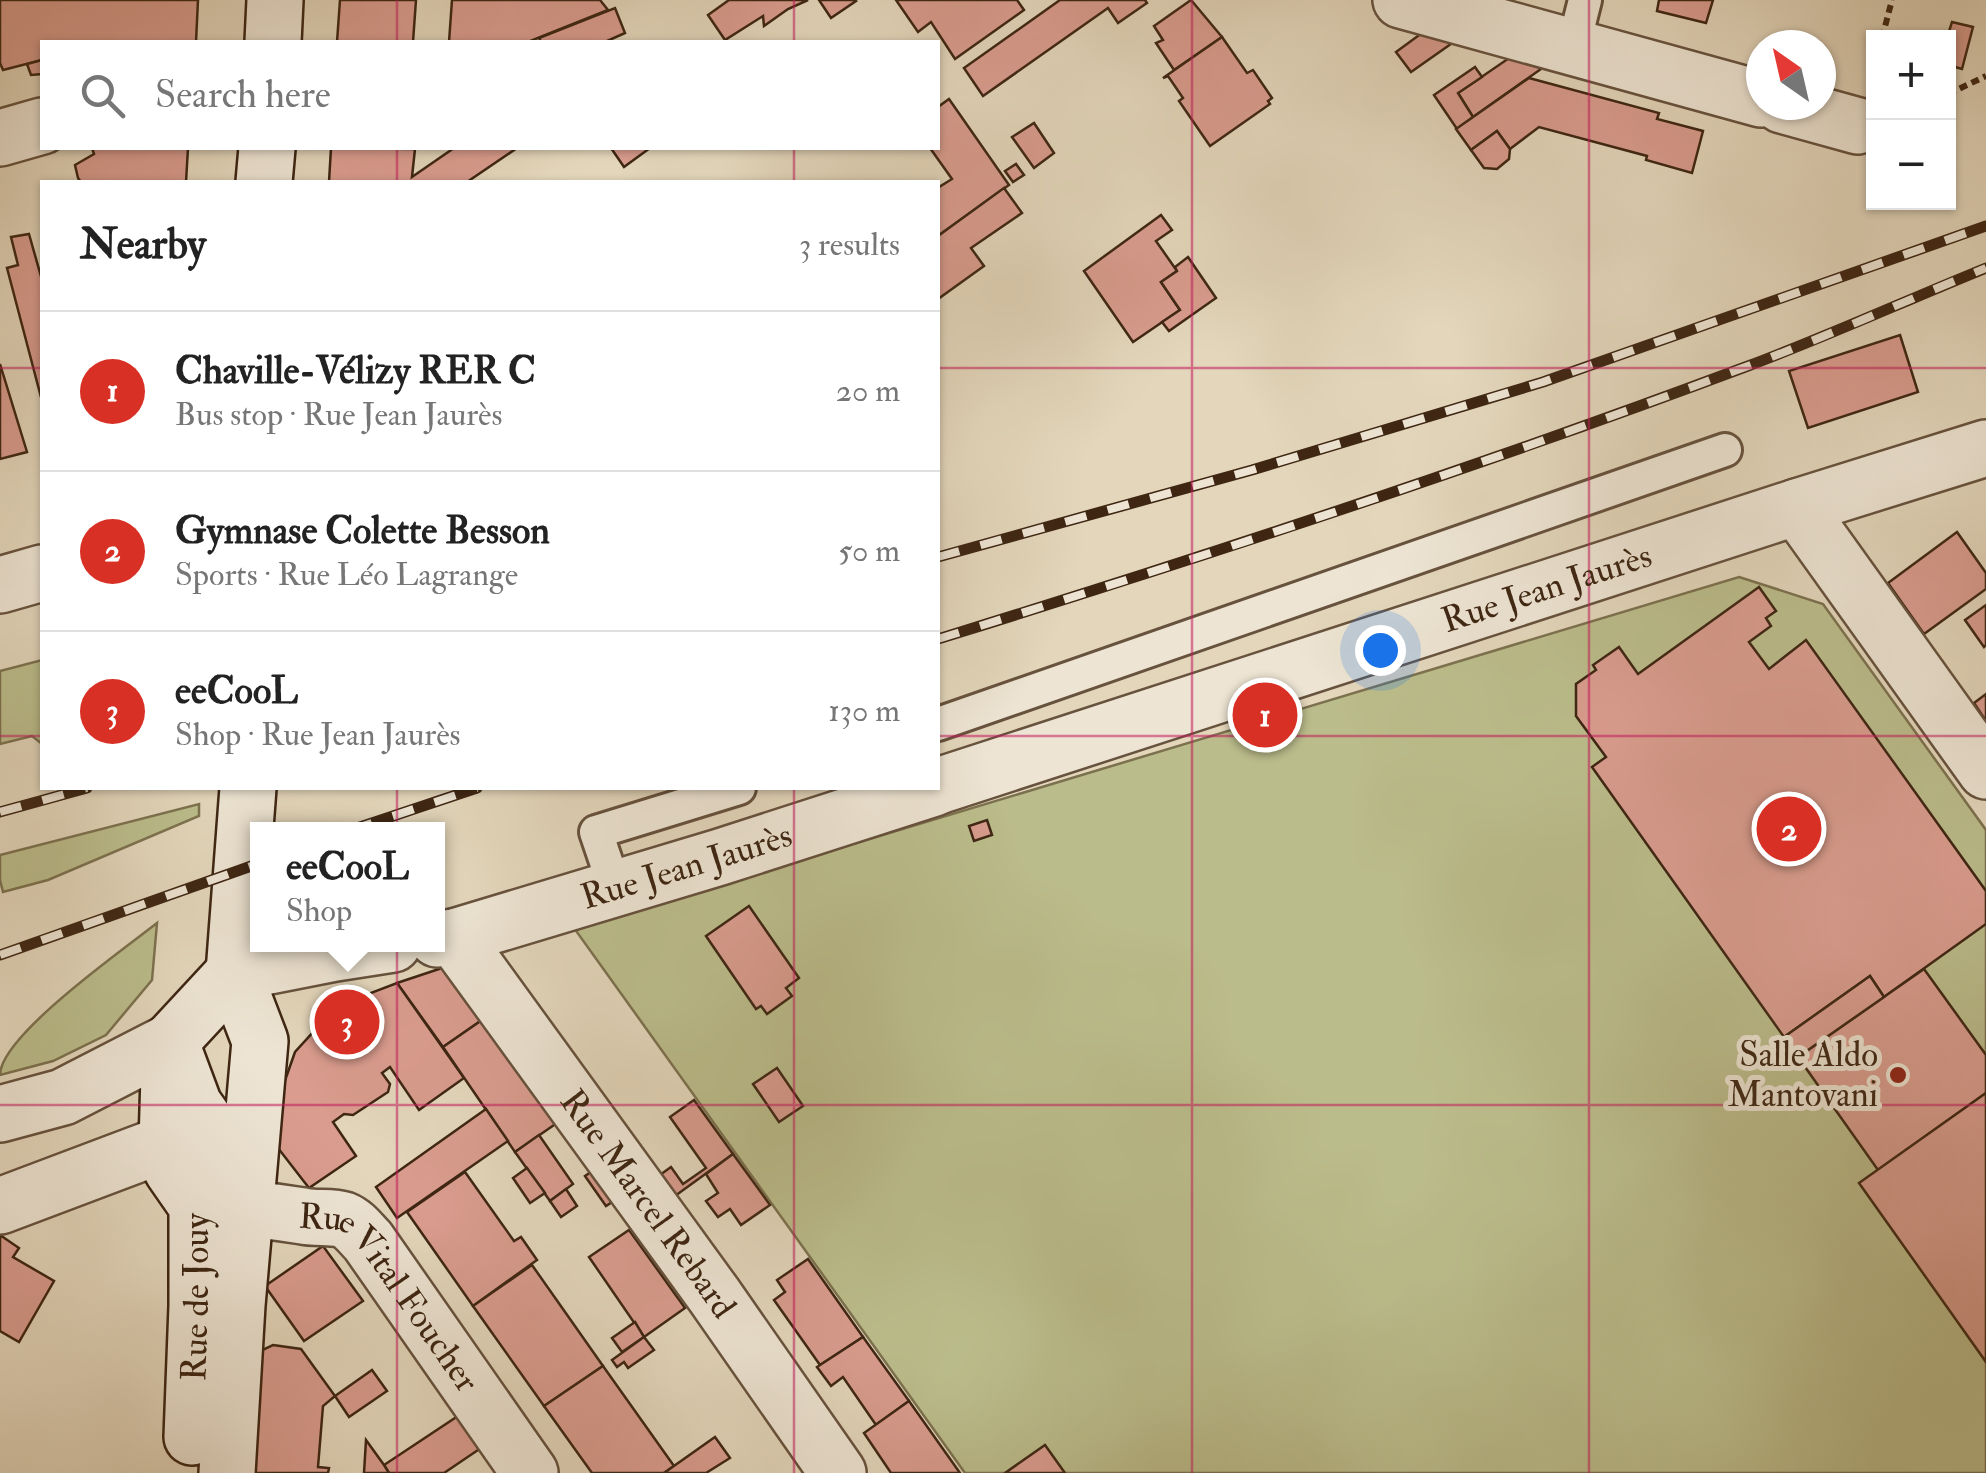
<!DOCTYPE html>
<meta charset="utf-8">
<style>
:root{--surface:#fff;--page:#f2f2f2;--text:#222;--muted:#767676;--line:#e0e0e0;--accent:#d93025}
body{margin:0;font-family:"IM FELL Double Pica",serif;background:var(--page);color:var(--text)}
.controls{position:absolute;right:30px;top:30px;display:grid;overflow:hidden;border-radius:0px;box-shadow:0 2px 8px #0004}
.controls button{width:90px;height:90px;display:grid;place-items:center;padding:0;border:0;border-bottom:2px solid var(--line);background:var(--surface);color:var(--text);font:50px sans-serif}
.compass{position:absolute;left:1746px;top:30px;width:90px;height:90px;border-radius:50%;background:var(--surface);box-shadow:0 2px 8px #0004;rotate:326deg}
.you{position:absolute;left:1380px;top:650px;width:35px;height:35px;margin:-25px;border:8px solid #fff;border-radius:50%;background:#1a73e8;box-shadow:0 0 0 15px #1a73e833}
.badge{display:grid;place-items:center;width:65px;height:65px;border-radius:50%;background:var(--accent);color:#fff;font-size:32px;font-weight:700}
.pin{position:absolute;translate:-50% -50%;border:5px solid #fff;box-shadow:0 2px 10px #0006}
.popup{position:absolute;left:250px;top:822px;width:195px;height:130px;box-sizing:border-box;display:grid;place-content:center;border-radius:0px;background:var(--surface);filter:drop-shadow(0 2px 8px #0005);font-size:32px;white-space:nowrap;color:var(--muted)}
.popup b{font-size:38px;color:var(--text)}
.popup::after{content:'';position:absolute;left:50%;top:100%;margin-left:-20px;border:20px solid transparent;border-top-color:var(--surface)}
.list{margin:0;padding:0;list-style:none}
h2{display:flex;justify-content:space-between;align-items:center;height:130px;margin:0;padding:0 40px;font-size:42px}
h2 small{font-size:32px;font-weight:400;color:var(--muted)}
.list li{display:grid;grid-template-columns:65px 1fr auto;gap:30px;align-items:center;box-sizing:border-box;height:160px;padding:0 40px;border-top:2px solid var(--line)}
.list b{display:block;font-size:38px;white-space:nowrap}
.list p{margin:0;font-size:32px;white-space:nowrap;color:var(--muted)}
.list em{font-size:32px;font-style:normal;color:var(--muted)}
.icon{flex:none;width:55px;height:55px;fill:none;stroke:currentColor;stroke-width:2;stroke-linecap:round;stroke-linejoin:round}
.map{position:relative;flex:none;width:1986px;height:1473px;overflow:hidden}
.search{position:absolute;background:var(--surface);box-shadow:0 2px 8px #0004;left:40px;top:40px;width:900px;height:110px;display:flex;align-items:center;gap:25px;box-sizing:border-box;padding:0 35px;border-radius:0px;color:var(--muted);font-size:38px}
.panel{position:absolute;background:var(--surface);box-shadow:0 2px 8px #0004;left:40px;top:180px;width:900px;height:610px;border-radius:0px}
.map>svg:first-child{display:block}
</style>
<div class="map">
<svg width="1986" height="1473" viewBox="0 0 1986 1473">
<rect width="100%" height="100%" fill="#e3d6bb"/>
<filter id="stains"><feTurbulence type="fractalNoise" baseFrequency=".002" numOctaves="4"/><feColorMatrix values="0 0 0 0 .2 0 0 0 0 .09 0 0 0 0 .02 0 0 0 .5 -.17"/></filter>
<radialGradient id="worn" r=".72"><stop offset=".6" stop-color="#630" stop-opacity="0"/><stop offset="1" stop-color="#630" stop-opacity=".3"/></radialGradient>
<g fill="#bbbc8b" stroke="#7c714f" stroke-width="2.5">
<polygon points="1739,577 1823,604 1986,830 1986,1473 965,1473 574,928"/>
<polygon points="42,660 42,744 32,736 0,744 0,671"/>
<polygon points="199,804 199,816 48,880 3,892 0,880 0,855"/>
<path d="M157 923 152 980 106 1035 53 1061 0 1075C0 1036 124 949 157 923Z"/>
</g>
<g fill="#d99c8e" stroke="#3e2613" stroke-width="2.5">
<polygon points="0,0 198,0 196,42 42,42 42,60 3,70 0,63"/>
<polygon points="340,0 416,0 413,42 337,42"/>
<polygon points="452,0 600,0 608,10 528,42 449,42"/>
<polygon points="729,0 808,0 788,9 764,26 763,16 725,40 708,15"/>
<polygon points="819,0 855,0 856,1 831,18"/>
<polygon points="896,0 1017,0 1024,10 955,59 931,22 918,32"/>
<polygon points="1060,0 1145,0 1147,3 1118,23 1108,8 983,96 964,68"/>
<polygon points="1191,0 1222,37 1174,70 1156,43 1163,40 1154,26"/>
<polygon points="1659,0 1713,0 1706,23 1657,11"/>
<polygon points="615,8 625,33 605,42 541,42 539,38"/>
<polygon points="1952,22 1973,27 1962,69 1948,65 1947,38"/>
<polygon points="1426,30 1458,39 1411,72 1396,52"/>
<polygon points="1222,37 1247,73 1253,70 1272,98 1268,101 1270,104 1210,146 1179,101 1183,98 1168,76 1163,78"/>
<polygon points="1515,54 1548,64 1473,117 1458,93"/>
<polygon points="42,60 42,74 31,75 27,64"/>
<polygon points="1475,67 1482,77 1458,93 1473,117 1457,129 1434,95"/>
<polygon points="1529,78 1659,113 1657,119 1703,131 1692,173 1646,160 1647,156 1539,127 1510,149 1497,131 1471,150 1456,129"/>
<polygon points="949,99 1009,185 938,236 938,184 939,187 952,179 930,148 938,148 938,107"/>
<polygon points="1034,123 1054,153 1034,168 1012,137"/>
<polygon points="1497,131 1510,149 1509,159 1497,169 1484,168 1471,150"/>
<polygon points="92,148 188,148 186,182 81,182 78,178 75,165 94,154"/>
<polygon points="331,148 415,149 412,177 454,148 517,148 467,182 329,182"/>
<polygon points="611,148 650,148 624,167"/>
<polygon points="1016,164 1024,175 1013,182 1005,171"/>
<polygon points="1004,188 1022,213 971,248 984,266 938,299 938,236"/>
<polygon points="1161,215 1172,230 1156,241 1177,271 1161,282 1180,310 1133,342 1084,271"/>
<polygon points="29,234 42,280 42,401 7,268 18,265 11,237"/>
<polygon points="1188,257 1216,298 1169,331 1162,322 1180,310 1161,282 1177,271 1175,267"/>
<polygon points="1900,335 1918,392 1808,428 1789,371"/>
<polygon points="0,364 27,452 0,459"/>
<polygon points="1957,532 1986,573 1986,589 1924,634 1888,583"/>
<polygon points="1759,587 1776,611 1766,618 1771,626 1749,642 1769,669 1806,640 1986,891 1986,924 1884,997 1870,976 1784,1037 1592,767 1606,757 1576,716 1576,684 1596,670 1593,665 1619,647 1638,674"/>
<polygon points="1986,605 1986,645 1984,647 1965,620"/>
<polygon points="1986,694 1986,721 1974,703"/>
<polygon points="987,820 992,835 974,841 969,826"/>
<polygon points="749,906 799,978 786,988 792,996 767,1014 761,1006 756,1009 706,936"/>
<polygon points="445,967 482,1020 443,1047 397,983"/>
<polygon points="1924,969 1986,1055 1986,1093 1878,1170 1798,1057"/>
<polygon points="1870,976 1884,997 1798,1057 1784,1037"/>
<polygon points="397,983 464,1078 419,1110 390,1067 382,1073 390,1084 388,1092 353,1115 344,1114 333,1122 356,1156 309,1188 271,1139 276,1106 295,1052 316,1029 368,994"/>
<polygon points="482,1020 567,1116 515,1152 443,1047"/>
<polygon points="777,1068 803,1106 779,1122 753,1084"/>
<polygon points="1986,1093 1986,1362 1859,1183"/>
<polygon points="694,1100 733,1154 668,1201 653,1180 671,1167 683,1184 706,1168 670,1117"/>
<polygon points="486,1109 508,1141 397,1218 376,1187"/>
<polygon points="539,1135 573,1184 550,1201 515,1152"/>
<polygon points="733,1154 770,1205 741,1225 730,1209 718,1217 706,1201 718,1193 706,1174"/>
<polygon points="601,1165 623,1195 606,1206 585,1176"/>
<polygon points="527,1168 545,1193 530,1203 513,1178"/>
<polygon points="465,1172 514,1241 521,1237 537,1260 473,1306 407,1212"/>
<polygon points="566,1189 577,1206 561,1217 550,1201"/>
<polygon points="629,1230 685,1308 644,1337 589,1257"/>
<polygon points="0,1235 19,1248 13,1257 54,1281 19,1342 0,1331"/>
<polygon points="323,1246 363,1301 304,1341 265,1286"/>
<polygon points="808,1259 863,1337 820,1365 774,1300 785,1292 777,1280"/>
<polygon points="532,1265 603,1366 544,1406 473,1306"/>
<polygon points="635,1322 644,1337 622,1352 612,1338"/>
<polygon points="644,1337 654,1350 628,1368 624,1362 617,1367 612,1360"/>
<polygon points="863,1337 909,1401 876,1425 843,1377 831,1386 817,1367"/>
<polygon points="273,1345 301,1349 335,1396 323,1406 318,1467 329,1468 328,1473 251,1473 258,1352"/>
<polygon points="603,1366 674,1466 664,1473 592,1473 544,1406"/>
<polygon points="372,1370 387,1391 349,1417 335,1396"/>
<polygon points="909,1401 960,1473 891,1473 864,1433"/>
<polygon points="458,1416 481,1448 444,1473 389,1473 384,1465"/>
<polygon points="715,1437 730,1458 706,1473 664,1473"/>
<polygon points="366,1440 384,1465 389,1473 364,1473"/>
<polygon points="1045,1445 1065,1473 1005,1473"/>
</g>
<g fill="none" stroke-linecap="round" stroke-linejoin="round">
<g stroke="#67523d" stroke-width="38">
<g id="lane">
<polyline points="1573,48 1585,0"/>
<polyline points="938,724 1725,450"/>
<polyline points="615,888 596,832 739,788"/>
</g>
</g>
<g stroke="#67523d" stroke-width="60">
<g id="street">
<polyline points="1401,0 1761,99"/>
<polyline points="1782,105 1858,126"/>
<polyline points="0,138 42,126"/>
<polyline points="1797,507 1986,771"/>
<polyline points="0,585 42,573"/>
<path id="s1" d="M938 786 1797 507 1986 448"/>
<path id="s2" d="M454 937 714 1295 838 1473"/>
<path id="s3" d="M437 939 454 937 720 857 934 788"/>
<polyline points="234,973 335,953 393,944"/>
<polyline points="0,1114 63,1097 170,1042"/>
<polyline points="0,1206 167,1143"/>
<path id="s4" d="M198 1206C235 1207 267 1210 303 1216 316 1219 331 1216 344 1220 354 1224 361 1234 368 1241L530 1473"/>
</g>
</g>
<g stroke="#3e2613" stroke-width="60">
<g id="secondary">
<polyline points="273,42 275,0"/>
<polyline points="264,182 267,148"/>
<polyline points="175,1054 194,1105 211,1129 212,1154 246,1187"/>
<path id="s5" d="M192 1437 197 1306V1206L172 1170 167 1143 170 1042 234 973"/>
<polyline points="227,1473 237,1305 260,1041 234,973 248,788"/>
</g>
</g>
<g stroke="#3e2613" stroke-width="6" stroke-dasharray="8 5" stroke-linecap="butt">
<polyline points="1882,38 1892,0"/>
<polyline points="1948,94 1986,76"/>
</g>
<use href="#lane" stroke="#ede4d3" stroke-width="32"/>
<use href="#street" stroke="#ede4d3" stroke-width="55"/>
<use href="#secondary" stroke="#ede4d3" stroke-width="55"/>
<g stroke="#3e2613" stroke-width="11">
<g id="rail">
<polyline points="938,557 1252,470 1543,382 1986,226"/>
<path d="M938 639C1210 555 1481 466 1748 366 1828 336 1907 300 1986 268"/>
<polyline points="0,812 87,788"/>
<polyline points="351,830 477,788"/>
<polyline points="0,955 257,864"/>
</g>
</g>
<use href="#rail" stroke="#ede4d3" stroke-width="8" stroke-dasharray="22" stroke-linecap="butt"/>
</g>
<path fill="none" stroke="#c2185b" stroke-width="2.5" stroke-opacity="0.55" d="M397 0V42M794 0V42M1192 0V1473M1589 0V1473M397 148V182M794 148V182M0 368H42M938 368H1986M0 736H42M938 736H1986M397 788V1473M794 788V1473M0 1105H1986"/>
<circle fill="#8f2418" stroke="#ede4d3" stroke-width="4" cx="1898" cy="1075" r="10"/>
<g text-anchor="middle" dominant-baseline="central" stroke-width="10" stroke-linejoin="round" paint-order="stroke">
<g font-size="35" fill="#3e2613" stroke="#ede4d3">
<text stroke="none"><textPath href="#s1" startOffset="640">Rue Jean Jaurès</textPath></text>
<text stroke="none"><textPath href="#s3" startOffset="260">Rue Jean Jaurès</textPath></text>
<text stroke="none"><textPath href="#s2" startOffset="330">Rue Marcel Rebard</textPath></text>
<text stroke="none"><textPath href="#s5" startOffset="140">Rue de Jouy</textPath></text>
<text stroke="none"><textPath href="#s4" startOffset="230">Rue Vital Foucher</textPath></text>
</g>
<g font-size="35" fill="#3e2613" stroke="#ede4d3" text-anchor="end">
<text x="1878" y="1055">Salle Aldo<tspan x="1878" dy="40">Mantovani</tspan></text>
</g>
</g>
<rect width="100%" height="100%" filter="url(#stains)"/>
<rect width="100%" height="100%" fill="url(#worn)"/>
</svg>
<div class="controls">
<button>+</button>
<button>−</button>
</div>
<svg class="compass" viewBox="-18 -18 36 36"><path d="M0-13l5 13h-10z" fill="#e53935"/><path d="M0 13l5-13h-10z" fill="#767676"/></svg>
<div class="you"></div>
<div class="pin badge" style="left:1265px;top:715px">1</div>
<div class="pin badge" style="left:1789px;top:829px">2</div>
<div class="pin badge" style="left:347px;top:1022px">3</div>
<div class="popup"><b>eeCooL</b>Shop</div>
<div class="search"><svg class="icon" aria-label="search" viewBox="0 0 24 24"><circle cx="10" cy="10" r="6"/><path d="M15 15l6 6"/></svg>Search here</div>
<section class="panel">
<h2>Nearby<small>3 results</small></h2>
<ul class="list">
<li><span class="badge">1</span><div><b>Chaville-Vélizy RER C</b><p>Bus stop · Rue Jean Jaurès</p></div><em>20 m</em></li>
<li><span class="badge">2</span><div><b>Gymnase Colette Besson</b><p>Sports · Rue Léo Lagrange</p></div><em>50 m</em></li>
<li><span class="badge">3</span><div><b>eeCooL</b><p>Shop · Rue Jean Jaurès</p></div><em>130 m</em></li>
</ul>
</section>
</div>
